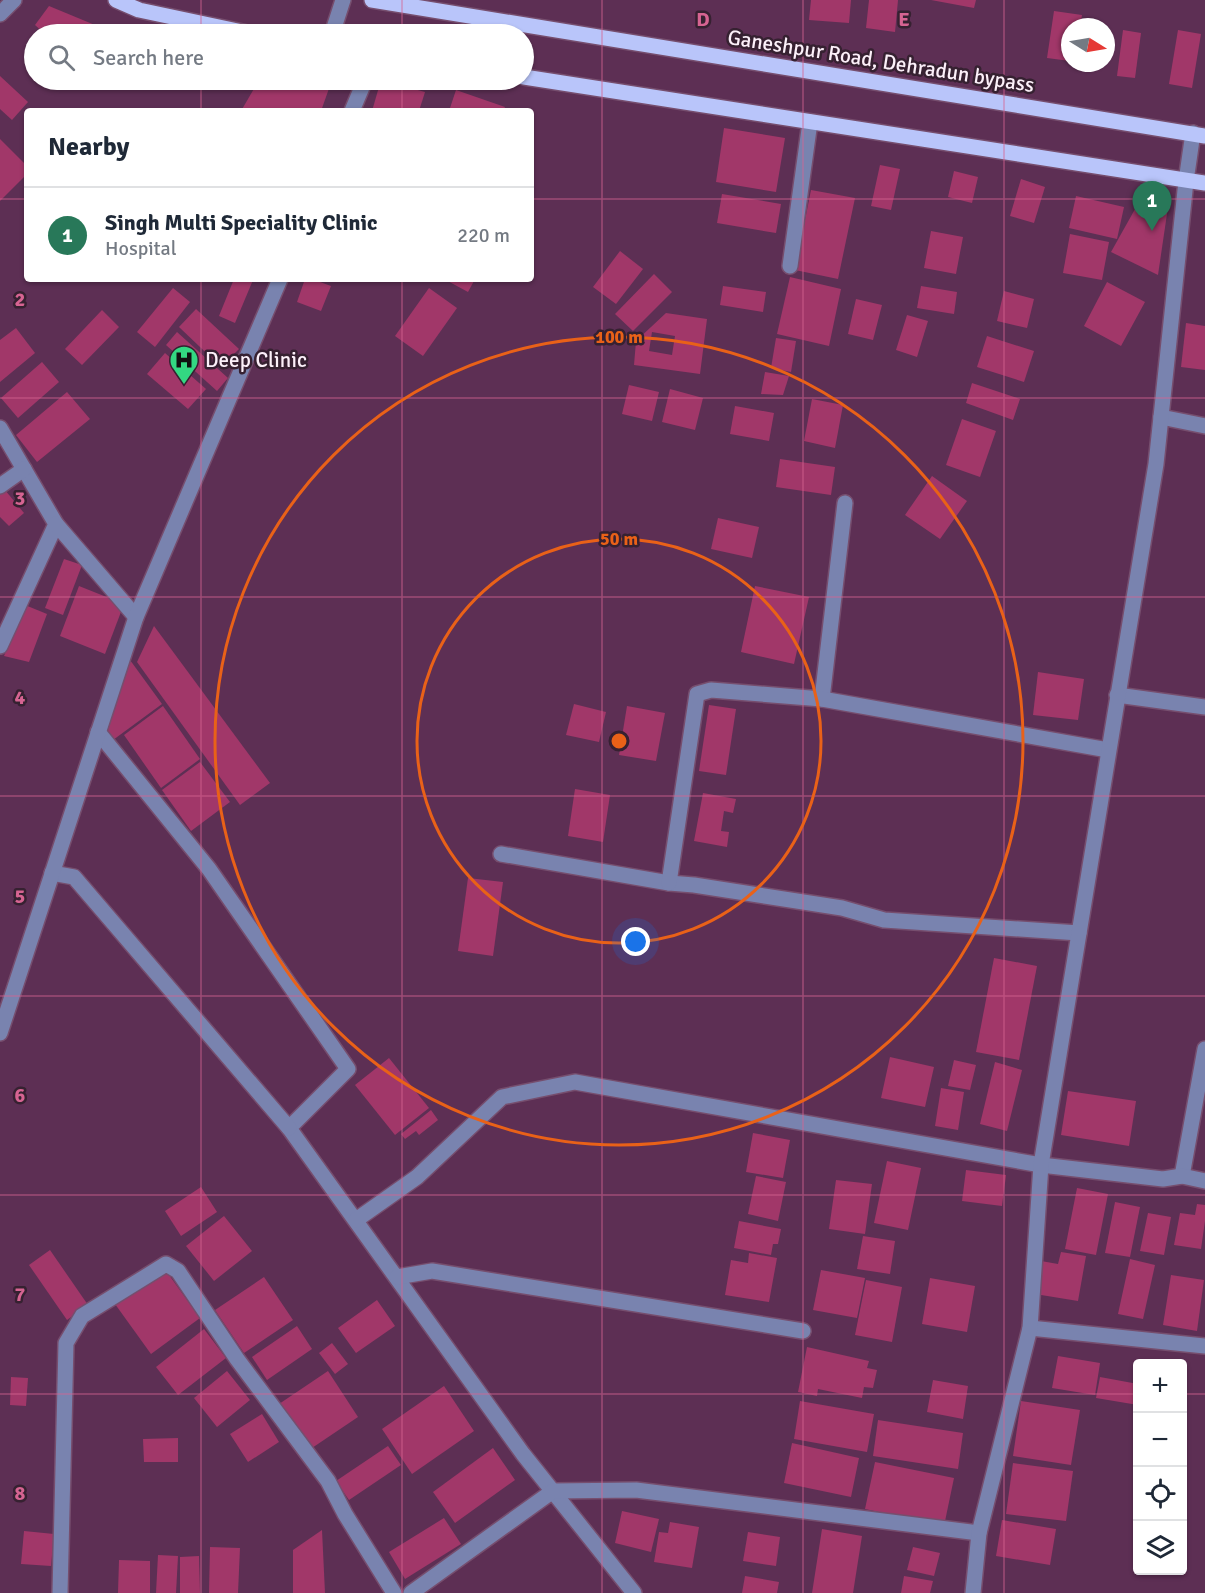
<!DOCTYPE html>
<meta charset="utf-8">
<style>
:root{--surface:#fff;--page:#f6f6f7;--text:#1f2937;--muted:#747a83;--line:#e0e1e3;--accent:#287859}
body{margin:0;font-family:Signika,sans-serif;background:var(--page);color:var(--text)}
.controls{position:absolute;right:18px;bottom:18px;display:grid;overflow:hidden;border-radius:6px;box-shadow:0 2px 4px #0004}
.controls button{width:54px;height:54px;display:grid;place-items:center;padding:0;border:0;border-bottom:2px solid var(--line);background:var(--surface);color:var(--text);font:30px sans-serif}
.compass{position:absolute;left:1061px;top:18px;width:54px;height:54px;border-radius:50%;background:var(--surface);box-shadow:0 2px 4px #0004;rotate:101deg}
.you{position:absolute;left:636px;top:942px;width:21px;height:21px;margin:-15px;border:4px solid #fff;border-radius:50%;background:#1a73e8;box-shadow:0 0 0 9px #1a73e833}
.badge{display:grid;place-items:center;width:39px;height:39px;border-radius:50%;background:var(--accent);color:#fff;font-size:20px;font-weight:700}
.pin{position:absolute;translate:-50% -50px;filter:drop-shadow(0 2px 3px #0008)}
.pin::after{content:'';position:absolute;top:32px;width:21px;height:18px;background:inherit;clip-path:polygon(0 0,100% 0,50% 100%)}
.list{margin:0;padding:0;list-style:none}
h2{display:flex;justify-content:space-between;align-items:center;height:78px;margin:0;padding:0 24px;font-size:26px}
h2 small{font-size:20px;font-weight:400;color:var(--muted)}
.list li{display:grid;grid-template-columns:39px 1fr auto;gap:18px;align-items:center;box-sizing:border-box;height:96px;padding:0 24px;border-top:2px solid var(--line)}
.list b{display:block;font-size:22px;white-space:nowrap}
.list p{margin:0;font-size:20px;white-space:nowrap;color:var(--muted)}
.list em{font-size:20px;font-style:normal;color:var(--muted)}
.icon{flex:none;width:33px;height:33px;fill:none;stroke:currentColor;stroke-width:2;stroke-linecap:round;stroke-linejoin:round}
.map{position:relative;flex:none;width:1205px;height:1593px;overflow:hidden}
.search{position:absolute;background:var(--surface);box-shadow:0 2px 4px #0004;left:24px;top:24px;width:510px;height:66px;display:flex;align-items:center;gap:15px;box-sizing:border-box;padding:0 21px;border-radius:33px;color:var(--muted);font-size:22px}
.panel{position:absolute;background:var(--surface);box-shadow:0 2px 4px #0004;left:24px;top:108px;width:510px;height:174px;border-radius:6px}
.map>svg:first-child{display:block}
</style>
<div class="map">
<svg width="1205" height="1593" viewBox="0 0 1205 1593">
<rect width="100%" height="100%" fill="#5d2f54"/>
<g fill="#a13769" fill-rule="evenodd">
<polygon points="811,0 851,0 849,23 809,20"/>
<polygon points="869,0 898,0 895,32 866,28"/>
<polygon points="931,0 976,0 974,8"/>
<polygon points="49,6 107,30 103,34 45,34 35,25"/>
<polygon points="1054,11 1082,15 1080,27 1070,27 1070,61 1047,58"/>
<polygon points="1123,30 1141,33 1135,78 1117,76"/>
<polygon points="1178,30 1201,34 1192,88 1169,84"/>
<polygon points="0,76 28,102 12,120 0,109"/>
<polygon points="259,80 332,80 321,111 241,111"/>
<polygon points="381,80 425,92 419,111 372,111"/>
<polygon points="456,90 505,107 503,111 449,111"/>
<polygon points="724,128 785,138 776,192 716,182"/>
<polygon points="0,139 27,166 27,174 0,201"/>
<polygon points="880,165 900,169 891,210 871,206"/>
<polygon points="954,171 978,177 972,203 948,197"/>
<polygon points="1021,179 1045,187 1034,223 1010,216"/>
<polygon points="811,190 855,198 838,279 795,270"/>
<polygon points="722,194 781,204 776,233 717,223"/>
<polygon points="1076,196 1124,207 1117,239 1069,228"/>
<polygon points="1139,202 1168,207 1158,275 1111,252"/>
<polygon points="931,231 963,237 956,274 924,268"/>
<polygon points="1070,234 1109,242 1102,280 1063,273"/>
<polygon points="620,251 643,269 616,304 593,287"/>
<polygon points="654,274 672,292 633,331 615,314"/>
<polygon points="790,277 841,289 829,346 777,334"/>
<polygon points="234,279 253,280 235,323 219,316"/>
<polygon points="305,279 312,279 331,286 321,311 297,302"/>
<polygon points="444,279 475,279 468,292"/>
<polygon points="1107,282 1145,302 1121,346 1084,326"/>
<polygon points="723,286 766,292 763,312 720,305"/>
<polygon points="921,286 957,292 954,314 917,308"/>
<polygon points="173,288 190,302 155,347 137,332"/>
<polygon points="429,288 457,308 423,356 395,336"/>
<polygon points="1004,291 1034,299 1027,328 997,321"/>
<polygon points="856,299 882,305 873,340 848,334"/>
<polygon points="196,309 239,349 221,367 179,327"/>
<polygon points="102,310 119,327 82,365 65,349"/>
<path d="M666 313 707 319 700 374 634 365 636 341ZM652 332 675 336 672 355 649 351Z"/>
<polygon points="907,315 928,321 917,357 896,350"/>
<polygon points="1186,323 1205,326 1205,370 1181,367"/>
<polygon points="16,328 35,353 0,382 0,340"/>
<polygon points="177,332 228,378 217,391 166,345"/>
<polygon points="987,336 1034,351 1024,382 977,367"/>
<polygon points="776,338 796,341 791,372 771,368"/>
<polygon points="165,353 206,389 188,409 147,374"/>
<polygon points="42,362 59,382 18,418 1,398"/>
<polygon points="765,372 789,376 783,395 761,394"/>
<polygon points="972,383 1020,399 1013,420 966,403"/>
<polygon points="629,385 659,392 652,421 622,414"/>
<polygon points="670,389 703,398 695,430 662,422"/>
<polygon points="67,392 90,419 37,462 16,435"/>
<polygon points="812,399 843,405 835,448 804,441"/>
<polygon points="735,406 774,413 769,441 730,434"/>
<polygon points="962,419 996,431 980,477 946,465"/>
<polygon points="780,459 835,467 831,495 776,487"/>
<polygon points="932,476 967,501 940,539 905,515"/>
<polygon points="0,484 24,513 9,526 0,517"/>
<polygon points="718,518 759,527 752,558 711,549"/>
<polygon points="64,559 82,565 63,615 45,608"/>
<polygon points="79,586 124,604 105,654 60,636"/>
<polygon points="755,586 809,597 794,664 741,652"/>
<polygon points="25,605 47,614 29,662 4,656"/>
<polygon points="154,626 270,783 240,805 137,662"/>
<polygon points="130,660 162,704 113,740 103,730"/>
<polygon points="1038,672 1084,679 1078,720 1033,715"/>
<polygon points="574,704 606,712 599,742 566,735"/>
<polygon points="709,705 736,709 726,775 699,771"/>
<polygon points="163,706 200,759 161,788 124,735"/>
<polygon points="627,706 665,713 656,761 619,755"/>
<polygon points="200,762 230,802 191,831 162,790"/>
<polygon points="575,789 610,795 603,842 568,836"/>
<polygon points="703,793 736,799 733,813 724,811 721,831 729,832 727,847 694,841"/>
<polygon points="468,878 503,882 493,956 458,951"/>
<polygon points="994,958 1037,966 1019,1060 976,1052"/>
<polygon points="890,1057 934,1067 925,1107 881,1098"/>
<polygon points="389,1058 429,1108 395,1135 355,1085"/>
<polygon points="954,1060 976,1065 970,1090 948,1086"/>
<polygon points="995,1062 1022,1070 1007,1131 980,1124"/>
<polygon points="941,1088 964,1092 958,1130 935,1126"/>
<polygon points="1068,1091 1136,1101 1129,1146 1061,1135"/>
<polygon points="431,1110 438,1120 419,1135 416,1131 405,1139 401,1134"/>
<polygon points="753,1133 790,1140 783,1178 746,1172"/>
<polygon points="887,1161 921,1168 908,1230 874,1223"/>
<polygon points="966,1170 1006,1175 1002,1206 962,1201"/>
<polygon points="756,1176 786,1182 778,1221 748,1214"/>
<polygon points="836,1180 872,1184 865,1234 829,1229"/>
<polygon points="201,1187 217,1212 181,1236 165,1211"/>
<polygon points="1077,1188 1108,1194 1096,1255 1065,1249"/>
<polygon points="1115,1202 1140,1207 1130,1257 1105,1253"/>
<polygon points="1197,1204 1205,1205 1205,1221 1201,1249 1174,1245 1180,1213 1195,1215"/>
<polygon points="1148,1213 1171,1217 1164,1255 1140,1251"/>
<polygon points="224,1216 252,1251 214,1281 186,1246"/>
<polygon points="739,1221 781,1229 778,1244 773,1244 771,1255 734,1248"/>
<polygon points="863,1236 895,1241 890,1274 857,1269"/>
<polygon points="50,1250 88,1305 67,1320 29,1265"/>
<polygon points="1061,1252 1086,1256 1078,1301 1035,1294 1041,1261 1058,1264"/>
<polygon points="749,1253 777,1258 769,1302 725,1295 731,1260 748,1263"/>
<polygon points="1130,1259 1155,1265 1143,1319 1118,1314"/>
<polygon points="164,1268 200,1318 151,1354 115,1304"/>
<polygon points="821,1270 865,1278 857,1318 813,1310"/>
<polygon points="1171,1275 1204,1280 1197,1331 1163,1325"/>
<polygon points="264,1277 293,1320 244,1353 215,1310"/>
<polygon points="930,1278 975,1286 967,1332 922,1324"/>
<polygon points="866,1280 902,1287 892,1342 855,1335"/>
<polygon points="377,1300 395,1326 356,1353 338,1328"/>
<polygon points="297,1326 312,1349 267,1380 252,1357"/>
<polygon points="204,1329 226,1358 178,1395 156,1367"/>
<polygon points="332,1343 348,1364 335,1374 319,1353"/>
<polygon points="807,1347 869,1361 867,1368 877,1370 873,1388 864,1387 862,1398 818,1389 817,1396 798,1392"/>
<polygon points="1058,1356 1100,1363 1095,1395 1052,1388"/>
<polygon points="227,1371 250,1400 217,1427 194,1398"/>
<polygon points="328,1371 358,1417 309,1450 279,1404"/>
<polygon points="11,1377 28,1378 26,1406 10,1405"/>
<polygon points="1100,1377 1138,1384 1138,1405 1096,1398"/>
<polygon points="933,1380 968,1386 963,1419 927,1412"/>
<polygon points="444,1386 474,1431 412,1474 382,1429"/>
<polygon points="800,1401 874,1414 867,1452 794,1439"/>
<polygon points="1021,1401 1080,1410 1071,1465 1013,1456"/>
<polygon points="262,1414 279,1442 248,1462 230,1434"/>
<polygon points="878,1420 963,1433 958,1469 873,1456"/>
<polygon points="178,1438 178,1462 144,1462 143,1439"/>
<polygon points="792,1443 859,1458 851,1497 784,1483"/>
<polygon points="388,1446 401,1465 349,1500 336,1481"/>
<polygon points="493,1448 515,1480 455,1523 433,1492"/>
<polygon points="875,1462 954,1478 944,1526 865,1509"/>
<polygon points="1013,1463 1073,1471 1066,1521 1006,1514"/>
<polygon points="622,1511 659,1519 651,1552 615,1543"/>
<polygon points="444,1518 461,1544 405,1579 389,1552"/>
<polygon points="1002,1520 1056,1529 1050,1565 996,1556"/>
<polygon points="670,1522 699,1527 692,1568 654,1562 659,1532 668,1533"/>
<polygon points="822,1529 862,1536 853,1593 812,1593"/>
<polygon points="322,1530 325,1593 293,1593 293,1550"/>
<polygon points="24,1531 54,1534 51,1566 21,1564"/>
<polygon points="748,1532 780,1537 776,1566 743,1561"/>
<polygon points="210,1547 240,1548 238,1593 209,1593"/>
<polygon points="913,1547 940,1553 934,1576 907,1570"/>
<polygon points="158,1555 178,1556 176,1593 156,1593"/>
<polygon points="199,1556 200,1593 180,1593 180,1557"/>
<polygon points="119,1560 150,1561 150,1593 118,1593"/>
<polygon points="745,1576 779,1582 777,1593 742,1593"/>
<polygon points="904,1576 933,1581 930,1593 901,1593"/>
</g>
<g fill="none" stroke-linecap="round" stroke-linejoin="round">
<g stroke="#764e6e" stroke-width="18">
<g id="minor">
<polyline points="0,14 14,0"/>
<polyline points="332,34 343,0"/>
<polyline points="352,111 365,80"/>
<polyline points="790,266 810,122"/>
<polyline points="1161,417 1205,426"/>
<polyline points="0,428 56,524 0,646"/>
<polyline points="0,486 24,469"/>
<polyline points="56,524 136,617"/>
<polyline points="1117,695 1205,707"/>
<polyline points="822,699 845,503"/>
<polyline points="98,732 209,869 348,1069 289,1128 523,1454 634,1593"/>
<polyline points="501,854 669,883 694,885 842,908 884,920 1079,933"/>
<polyline points="52,873 74,877 289,1128"/>
<polyline points="669,883 697,694 711,690 822,699 1108,750"/>
<polyline points="0,1033 136,617 280,279"/>
<polyline points="1182,1176 1205,1049"/>
<polyline points="356,1220 417,1177 502,1097 575,1082 1041,1165 1163,1179 1182,1176 1205,1181"/>
<polyline points="397,1277 432,1271 803,1331"/>
<polyline points="1030,1328 1205,1346"/>
<polyline points="60,1593 66,1343 82,1316 166,1264 178,1271 237,1359 328,1481 345,1514 394,1593"/>
<polyline points="411,1593 553,1491 636,1490 979,1533"/>
<polyline points="973,1593 979,1533 1030,1328 1041,1165 1156,464 1186,181 1193,133"/>
</g>
</g>
<g stroke="#764e6e" stroke-width="18">
<g id="major">
<polyline points="116,0 139,10 252,34"/>
<polyline points="372,0 1205,136"/>
<polyline points="524,77 1205,183"/>
</g>
</g>
<use href="#minor" stroke="#7983af" stroke-width="15"/>
<use href="#major" stroke="#b9c5fa" stroke-width="15"/>
</g>
<path fill="none" stroke="#d66492" stroke-width="1.5" stroke-opacity="0.55" d="M201 0V34M402 0V34M602 0V1593M803 0V1593M1004 0V1593M201 80V111M402 80V111M0 199H27M531 199H1205M201 279V1593M402 279V1593M0 398H1205M0 597H1205M0 796H1205M0 996H1205M0 1195H1205M0 1394H1138M1182 1394H1205"/>
<g fill="none" stroke="#e96118" stroke-width="3">
<circle cx="619" cy="741" r="202"/>
<circle cx="619" cy="741" r="404"/>
</g>
<defs>
<g id="hospital-pin" transform="scale(1.5)"><path d="M0 17L-7.5 6A9.5 9.5 0 1 1 7.5 6Z" fill="#33d882" stroke="#362131"/><path d="M-5-5h3v3.5h4V-5h3V5h-3V1.5h-4V5h-3Z" fill="#111"/></g>
</defs>
<g fill-rule="evenodd">
<use href="#hospital-pin" x="184" y="360"/>
</g>
<g text-anchor="middle" dominant-baseline="central" stroke-width="5" stroke-linejoin="round" paint-order="stroke">
<g font-size="21" fill="#fcf0f9" stroke="#362131">
<text transform="translate(881 61) rotate(9)">Ganeshpur Road, Dehradun bypass</text>
</g>
<g font-size="21" fill="#fcf0f9" stroke="#362131" text-anchor="start">
<text x="205" y="360">Deep Clinic</text>
</g>
</g>
<g font-size="20" text-anchor="middle" font-weight="bold" fill="#d66492" stroke="#362131" stroke-width="5" stroke-linejoin="round" paint-order="stroke">
<text x="703" y="26">D</text>
<text x="904" y="26">E</text>
<text x="20" y="306">2</text>
<text x="20" y="505">3</text>
<text x="20" y="704">4</text>
<text x="20" y="903">5</text>
<text x="20" y="1102">6</text>
<text x="20" y="1301">7</text>
<text x="20" y="1500">8</text>
</g>
<circle cx="619" cy="741" r="9" fill="#e96118" stroke="#362131" stroke-width="3"/>
<g font-size="18" text-anchor="middle" font-weight="bold" fill="#e96118" stroke="#362131" stroke-width="5" stroke-linejoin="round" paint-order="stroke">
<text x="619" y="343">100 m</text>
<text x="619" y="545">50 m</text>
</g>
</svg>
<div class="controls">
<button>+</button>
<button>−</button>
<button><svg class="icon" aria-label="locate" viewBox="0 0 24 24"><circle cx="12" cy="12" r="6"/><path d="M12 2v4M12 18v4M2 12h4M18 12h4"/></svg></button>
<button><svg class="icon" aria-label="layers" viewBox="0 0 24 24"><path d="M12 4l9 5-9 5-9-5zM3 14l9 5 9-5"/></svg></button>
</div>
<svg class="compass" viewBox="-18 -18 36 36"><path d="M0-13l5 13h-10z" fill="#e53935"/><path d="M0 13l5-13h-10z" fill="#747a83"/></svg>
<div class="you"></div>
<div class="pin badge" style="left:1152px;top:231px">1</div>
<div class="search"><svg class="icon" aria-label="search" viewBox="0 0 24 24"><circle cx="10" cy="10" r="6"/><path d="M15 15l6 6"/></svg>Search here</div>
<section class="panel">
<h2>Nearby<small></small></h2>
<ul class="list">
<li><span class="badge">1</span><div><b>Singh Multi Speciality Clinic</b><p>Hospital</p></div><em>220 m</em></li>
</ul>
</section>
</div>
